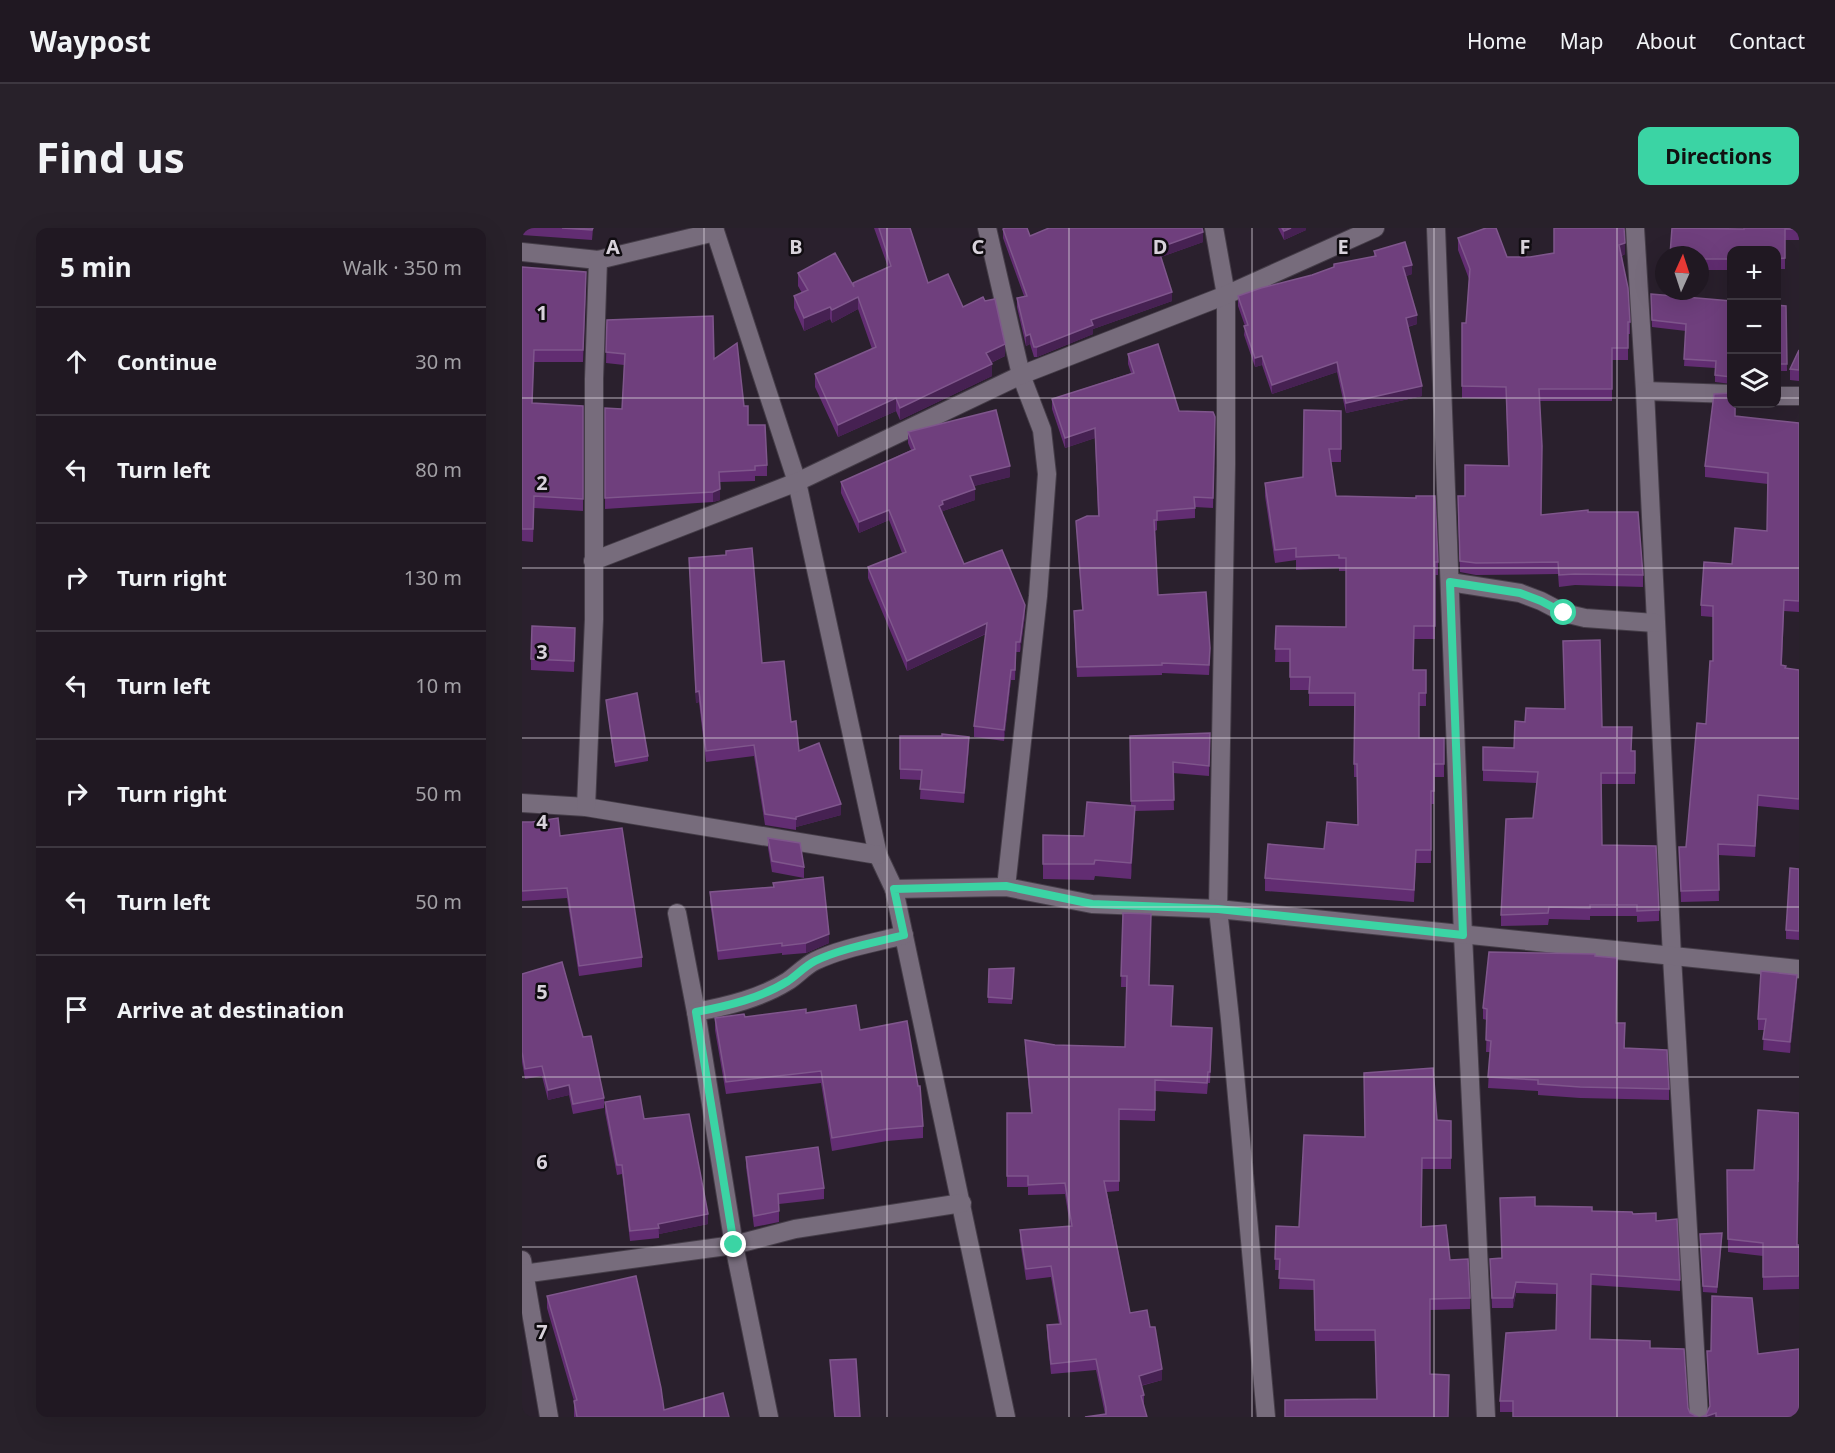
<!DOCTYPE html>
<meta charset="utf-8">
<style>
:root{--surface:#201822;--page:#28212a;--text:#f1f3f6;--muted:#a2a0a5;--line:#3d3740;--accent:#3bd4a4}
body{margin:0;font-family:"Noto Sans",sans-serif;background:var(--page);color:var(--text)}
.controls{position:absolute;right:18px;top:18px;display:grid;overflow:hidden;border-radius:12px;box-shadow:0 6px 24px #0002}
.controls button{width:54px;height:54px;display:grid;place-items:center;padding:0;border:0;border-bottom:2px solid var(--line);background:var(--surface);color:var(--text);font:30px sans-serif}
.compass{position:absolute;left:1133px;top:18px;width:54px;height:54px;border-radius:50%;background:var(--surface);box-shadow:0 6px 24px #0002;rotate:3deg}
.stop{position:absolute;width:18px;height:18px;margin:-14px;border:4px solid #3bd4a4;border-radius:50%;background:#fff}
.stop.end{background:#3bd4a4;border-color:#fff;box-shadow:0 2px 6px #0008}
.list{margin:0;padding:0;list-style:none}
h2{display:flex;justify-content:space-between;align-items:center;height:78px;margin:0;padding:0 24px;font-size:26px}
h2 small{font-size:20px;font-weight:400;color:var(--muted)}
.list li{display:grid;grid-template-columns:39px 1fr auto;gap:18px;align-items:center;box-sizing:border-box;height:108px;padding:0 24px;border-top:2px solid var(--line)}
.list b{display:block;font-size:22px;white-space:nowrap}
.list em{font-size:20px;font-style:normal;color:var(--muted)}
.icon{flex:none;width:33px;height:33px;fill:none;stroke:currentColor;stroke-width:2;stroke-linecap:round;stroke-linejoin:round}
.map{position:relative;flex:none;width:1277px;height:1189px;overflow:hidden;border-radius:12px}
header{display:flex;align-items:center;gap:36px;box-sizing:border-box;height:84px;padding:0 30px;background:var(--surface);border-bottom:2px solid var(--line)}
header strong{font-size:28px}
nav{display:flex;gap:33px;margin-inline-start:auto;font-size:21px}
.intro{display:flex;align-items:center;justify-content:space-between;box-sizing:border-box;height:144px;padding:0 36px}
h1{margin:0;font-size:42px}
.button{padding:15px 27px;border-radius:12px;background:var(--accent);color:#111;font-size:21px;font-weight:700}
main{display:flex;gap:36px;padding:0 36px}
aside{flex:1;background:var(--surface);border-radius:12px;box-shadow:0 6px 24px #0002}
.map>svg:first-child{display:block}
</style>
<header>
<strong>Waypost</strong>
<nav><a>Home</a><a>Map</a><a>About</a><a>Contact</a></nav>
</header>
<div class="intro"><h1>Find us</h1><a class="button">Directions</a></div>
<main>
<aside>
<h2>5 min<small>Walk · 350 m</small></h2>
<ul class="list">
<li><svg class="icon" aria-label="ahead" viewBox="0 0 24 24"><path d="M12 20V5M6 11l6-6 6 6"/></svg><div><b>Continue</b></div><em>30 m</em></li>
<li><svg class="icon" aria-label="left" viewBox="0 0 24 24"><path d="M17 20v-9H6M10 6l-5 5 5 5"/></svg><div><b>Turn left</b></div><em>80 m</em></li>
<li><svg class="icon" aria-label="right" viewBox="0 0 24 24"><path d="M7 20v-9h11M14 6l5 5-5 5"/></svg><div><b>Turn right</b></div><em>130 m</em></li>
<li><svg class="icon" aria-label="left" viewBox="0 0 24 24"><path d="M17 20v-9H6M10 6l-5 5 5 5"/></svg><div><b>Turn left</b></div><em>10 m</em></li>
<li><svg class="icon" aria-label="right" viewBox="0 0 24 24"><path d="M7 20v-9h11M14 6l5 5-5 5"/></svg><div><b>Turn right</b></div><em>50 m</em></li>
<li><svg class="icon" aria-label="left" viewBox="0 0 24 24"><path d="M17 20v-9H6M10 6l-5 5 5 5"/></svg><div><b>Turn left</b></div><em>50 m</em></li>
<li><svg class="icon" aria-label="arrive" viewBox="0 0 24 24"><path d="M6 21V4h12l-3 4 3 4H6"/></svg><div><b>Arrive at destination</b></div></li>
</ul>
</aside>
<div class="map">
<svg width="1277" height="1189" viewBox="0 0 1277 1189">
<rect width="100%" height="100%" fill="#2a202d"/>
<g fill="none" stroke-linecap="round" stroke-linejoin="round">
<g stroke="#453d48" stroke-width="20">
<g id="minor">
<polyline points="192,0 275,254 356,627 372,661 484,1189"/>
<polyline points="465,0 499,147 520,202 525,246 516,368 484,659"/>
<polyline points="692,0 704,67 704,237 696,681 708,791 744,1189"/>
<polyline points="914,0 941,707 964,1189"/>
<polyline points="1113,0 1123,163 1150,729 1177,1189"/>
<polyline points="0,24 76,32 193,4"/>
<polyline points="1123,163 1210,166"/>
<polyline points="1254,168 1277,168"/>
<polyline points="71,333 275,254 499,147 704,67 853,0"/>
<polyline points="928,354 998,365 1019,373 1042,385 1063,390 1133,395"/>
<polyline points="0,575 64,579 356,627"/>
<polyline points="64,579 72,391 72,151 76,32"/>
<polyline points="372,661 484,659 570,676 696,681 1277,741"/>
<polyline points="155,685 174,784 212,1017 247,1189"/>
<path d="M174 784C206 778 239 770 266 753 275 747 283 738 293 733 320 720 352 715 382 707"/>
<polyline points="0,1032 27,1189"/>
<polyline points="0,1046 212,1017 273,1001 440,975"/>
</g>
</g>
<use href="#minor" stroke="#776c7c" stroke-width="18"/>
</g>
<g fill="#622d72">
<polygon points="0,0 71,0 70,12 0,7"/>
<polygon points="352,0 388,0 406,55 441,79 483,128 469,135 470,148 378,192 374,183 316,209 293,159 293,146 350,121 336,81 310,95 308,91 282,103 272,80 272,68 280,65 276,58 276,45 331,57 366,39"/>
<polygon points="756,0 784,0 784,2 762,12"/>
<polygon points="1222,0 1277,0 1277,12 1263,12 1263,41 1254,41 1254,22 1209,22 1209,42 1178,42 1178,27 1222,1"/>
<polygon points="481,1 508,8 681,14 639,29 650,73 571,101 571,106 515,129 512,129 508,116 504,118 495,79 495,70 502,68 481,10"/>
<polygon points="936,10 985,29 1008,29 1032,25 1103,26 1100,28 1108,94 1108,106 1106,106 1106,132 1090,132 1090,173 1017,173 1019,287 1066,284 1121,347 1121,359 1053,357 1037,359 1036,346 954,347 938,344 936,280 943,268 986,238 984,171 940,170 940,95 944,95 947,51 936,22"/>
<polygon points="852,23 890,46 884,48 895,96 886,99 900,168 824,185 815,144 750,166 740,137 733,139 722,107 723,98 716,78 716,68 790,47 812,39 812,36 852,29"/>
<polygon points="0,39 64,56 61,134 12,134 10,175 61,178 61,283 12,280 11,314 0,313"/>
<polygon points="1129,72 1209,73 1209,156 1193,154 1193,140 1162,138 1164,103 1130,99"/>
<polygon points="1254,77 1264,78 1265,143 1254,143"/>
<polygon points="85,92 192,131 222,178 226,197 245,237 245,248 233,248 233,253 198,254 198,272 191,274 83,281 83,180 100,181 102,137 84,135"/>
<polygon points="1277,122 1277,153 1268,152 1268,141"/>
<polygon points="606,126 657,183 693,189 691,280 673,279 673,290 635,293 635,302 633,303 636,367 688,430 687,447 640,445 640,447 555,449 552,393 560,382 554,293 576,288 573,210 543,220 530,181 530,171 609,145 606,136"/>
<polygon points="1214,176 1213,188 1277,195 1277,384 1262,383 1260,437 1263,440 1277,442 1277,582 1236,578 1233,629 1196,627 1197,673 1159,674 1157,619 1164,619 1184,496 1191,433 1191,389 1179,388 1179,377 1210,336 1245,303 1246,256 1183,249 1183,238"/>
<polygon points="819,183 819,234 809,234 814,268 916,334 916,347 913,347 913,411 892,411 891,442 904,442 904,478 897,478 897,510 922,510 922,549 912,549 912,576 909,576 909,635 894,635 892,674 743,663 743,650 802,621 836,597 835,549 832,549 832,478 787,478 787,462 768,462 768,434 753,434 754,398 824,399 824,343 817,343 817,340 774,342 774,332 753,335 743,268 743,255 781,249"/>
<polygon points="386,204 488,249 452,258 453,272 421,283 421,287 442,336 503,387 498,424 494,424 493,452 489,452 482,513 452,509 452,498 464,406 385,443 346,350 346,339 380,325 367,292 337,305 319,265 319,254 389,222 386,215"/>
<polygon points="204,323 240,435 269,494 277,523 319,587 274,599 274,602 243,597 232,528 184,534 177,474 174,475 167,330 204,327"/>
<polygon points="53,400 52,444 9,442 9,431"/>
<polygon points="84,472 126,528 126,533 93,539"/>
<polygon points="1080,499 1110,523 1113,523 1113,556 1079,556 1080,617 1137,682 1137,693 1115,694 1115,688 1068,688 1068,692 1027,691 1026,697 979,698 979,687 1011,590 1015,555 961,553 961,519 992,520"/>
<polygon points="688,505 687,548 651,545 652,582 613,583 609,651 573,648 572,652 521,651 521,607 562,608 609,577 608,508"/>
<polygon points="378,508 447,519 442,575 398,571 399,552 378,551"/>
<polygon points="0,594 38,608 120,729 120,739 57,748 45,670 0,673"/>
<polygon points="246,610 282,639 282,650 250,644 246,620"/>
<polygon points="1277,641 1277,712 1264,711 1264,702"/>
<polygon points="251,655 307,715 284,725 260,727 260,725 196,732 188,674 188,664 251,659"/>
<polygon points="601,685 627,757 650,798 690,811 688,855 686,855 685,866 633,863 633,893 597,892 597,963 585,964 608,1085 628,1099 640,1152 619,1158 622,1167 622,1177 583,1186 574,1142 529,1146 525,1108 525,1097 537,1096 529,1049 504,1052 498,1013 498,1002 548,998 543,966 506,967 506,959 485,959 485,885 509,885 503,822 503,812 533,817 603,819 604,759 599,759"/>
<polygon points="1073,728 1094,795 1103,806 1103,820 1147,861 1147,872 1058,870 1016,867 1016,863 966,860 968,824 964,824 965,792 961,791 961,780"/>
<polygon points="467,741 492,746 490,776 466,775"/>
<polygon points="0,746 61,809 82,870 82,880 51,886 47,867 26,872 20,848 3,851 0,834"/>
<polygon points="1275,757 1268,825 1241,822 1242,802 1236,802 1236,791"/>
<polygon points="284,785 338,802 401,898 401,910 365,913 310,923 299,855 204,866 193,802 193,790 223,789"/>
<polygon points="83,874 122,891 186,996 137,1006 137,1010 108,1013 100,946 95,947 83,884"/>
<polygon points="1277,885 1277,954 1276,954 1275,1017 1277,1017 1277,1061 1241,1062 1241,1028 1206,1024 1205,942 1232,942"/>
<polygon points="915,892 929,893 929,941 900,941 900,999 928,1032 948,1070 948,1081 908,1082 854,1171 853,1113 793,1113 792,1062 757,1061 758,1042 753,1042 754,998 777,999 843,909"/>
<polygon points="224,929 302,960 302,971 257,976 257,994 232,999 224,939"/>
<polygon points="1013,978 1111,986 1134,993 1158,1052 1158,1063 1069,1057 991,1184 978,1184 978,1173 1034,1102 1035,1066 994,1065 991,1080 970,1080 968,1031 980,1030"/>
<polygon points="1178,1006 1200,1011 1195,1065 1181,1064"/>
<polygon points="25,1068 142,1182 207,1189 52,1189 52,1173 25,1080"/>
<polygon points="308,1132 338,1189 312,1189"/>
</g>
<g fill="#462152">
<polygon points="769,0 784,0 784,2 762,12 762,3"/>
<polygon points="681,4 681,14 636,30 636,20"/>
<polygon points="1103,15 1103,26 1097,29 1097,17"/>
<polygon points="890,37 890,46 881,49 881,39"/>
<polygon points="650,64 650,73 571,101 571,106 515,129 515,119 569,92"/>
<polygon points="336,69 336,81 310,95 310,82"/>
<polygon points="308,79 308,91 282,103 282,90"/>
<polygon points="895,87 895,96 884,99 884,90"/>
<polygon points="508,106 508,116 504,118 504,108"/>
<polygon points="483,116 483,128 464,137 464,125"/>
<polygon points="740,128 740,137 733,139 733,130"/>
<polygon points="815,134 815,144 750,166 750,157"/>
<polygon points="470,136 470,148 378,192 378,180"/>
<polygon points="900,158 900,168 824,185 824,175"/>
<polygon points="374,170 374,183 316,209 316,197"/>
<polygon points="573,200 573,210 543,220 543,210"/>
<polygon points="488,238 488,249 448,259 448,248"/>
<polygon points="198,261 198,272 191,274 191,264"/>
<polygon points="453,261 453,272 421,283 421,286 417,288 417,278 420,273"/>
<polygon points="367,282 367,292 337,305 337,294"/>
<polygon points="503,377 503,387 498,424 498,414"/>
<polygon points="465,395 465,405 385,443 385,433"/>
<polygon points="489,442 489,452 482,513 482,502"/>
<polygon points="177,463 177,474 174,475 174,464"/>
<polygon points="447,509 447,519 442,575 442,565"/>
<polygon points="1236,567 1236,578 1233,629 1233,618"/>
<polygon points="319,576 319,587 274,599 274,589"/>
<polygon points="613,578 613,593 609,651 609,635"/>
<polygon points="307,706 307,715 284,725 284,715"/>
<polygon points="1275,747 1275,757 1268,825 1268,814"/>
<polygon points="47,857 47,867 26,872 26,862"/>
<polygon points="186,986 186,996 137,1006 136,996"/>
<polygon points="994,1054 994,1065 991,1080 991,1070"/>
<polygon points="640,1141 640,1152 617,1158 617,1148"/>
<polygon points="1194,1185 1194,1189 1182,1189"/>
</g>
<g fill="#6f3f7d" stroke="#7f568c" stroke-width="1.5">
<polygon points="40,0 71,0 70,2"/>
<polygon points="357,0 388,0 406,55 426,46 441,79 461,69 463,73 473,71 483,116 464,125 470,136 378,180 374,170 316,197 293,146 354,119 336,69 310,82 308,79 282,90 272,68 286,62 276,45 313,25 332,59 331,55 369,38"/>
<polygon points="483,0 505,0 508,8 527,0 680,0 681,4 636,20 650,64 569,92 571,97 515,119 512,119 508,106 504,108 495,70 505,68 481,1"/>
<polygon points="760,0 769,0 762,3"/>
<polygon points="964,0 974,0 985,29 1008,29 1032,25 1032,0 1102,0 1103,15 1097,17 1106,60 1108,94 1106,94 1106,120 1090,120 1090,161 1017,161 1020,218 1019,287 1066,282 1066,284 1116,284 1121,347 1053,346 1037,347 1036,334 954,335 938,333 936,268 943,268 943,237 987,238 984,159 940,158 940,95 944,95 948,41 936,10"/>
<polygon points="1150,0 1222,1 1222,0 1277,0 1277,1 1263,1 1263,30 1254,31 1254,22 1209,22 1209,31 1178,31 1178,27 1148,27"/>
<polygon points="883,14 890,37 881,39 895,87 884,90 900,158 824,175 815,134 750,157 740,128 733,130 722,98 726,97 716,68 739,60 790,47 812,39 812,36 854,28 852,23"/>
<polygon points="0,39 64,44 61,122 12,122 10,175 61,178 61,271 12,268 11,301 0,301"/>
<polygon points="1129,66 1209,73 1209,149 1193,147 1194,133 1162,131 1164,96 1130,92"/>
<polygon points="1254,77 1264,78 1265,136 1254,136"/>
<polygon points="191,88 192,131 215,115 222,178 226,178 226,197 243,197 245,237 233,238 233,242 197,244 198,261 191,264 83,270 83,180 100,181 103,126 84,124 85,92"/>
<polygon points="636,116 657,183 691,184 693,189 691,270 672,269 673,280 635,283 635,292 632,292 636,367 684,364 688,420 687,437 640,435 640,437 555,439 552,383 561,382 554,293 565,288 577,288 573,200 543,210 530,171 612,145 606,126"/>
<polygon points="1277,122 1277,142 1268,141"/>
<polygon points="1209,165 1209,176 1213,176 1213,188 1277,195 1277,373 1262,372 1259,437 1264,438 1263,440 1277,442 1277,571 1236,567 1233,618 1196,616 1197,662 1159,663 1157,619 1164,619 1175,495 1184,496 1188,433 1191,433 1191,378 1179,377 1182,334 1210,336 1213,300 1245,303 1246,245 1183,238 1192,166"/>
<polygon points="474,182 488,238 448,248 453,261 420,273 421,276 417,278 442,336 480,322 503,377 498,414 494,414 493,442 489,442 482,502 452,498 465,395 385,433 346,339 384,324 367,282 337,294 319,254 393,221 386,204"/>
<polygon points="782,182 819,183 819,221 807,221 814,268 894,270 894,268 913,268 916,334 913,334 913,398 892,398 891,442 904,442 904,465 897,465 897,510 922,510 922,536 912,536 912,563 909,563 909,622 894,622 892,662 743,650 746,616 802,621 805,594 836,597 835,536 832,536 833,465 787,465 788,449 768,449 768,421 753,421 754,398 824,399 824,330 817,330 817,327 774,329 774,320 753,322 743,255 781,249"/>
<polygon points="230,320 240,435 262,433 269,494 274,493 277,523 297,515 319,576 274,589 274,591 243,586 232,517 184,523 177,463 174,464 167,330 204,327 204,323"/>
<polygon points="10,398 53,400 52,433 9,431"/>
<polygon points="1078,412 1080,499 1110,499 1109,523 1113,523 1113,545 1079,545 1080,617 1134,618 1137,682 1115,683 1115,677 1068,677 1068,680 1027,679 1026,685 979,687 984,591 1011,590 1016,544 961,542 961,519 992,520 993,493 1003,494 1004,480 1043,481 1041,413"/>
<polygon points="115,465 126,528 93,534 84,472"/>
<polygon points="688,505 687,538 651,534 652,572 609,573 608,508"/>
<polygon points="420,506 447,509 442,565 398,561 400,542 378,541 378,508 420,508"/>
<polygon points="565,574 613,578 609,635 573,632 572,636 521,636 521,607 562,608"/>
<polygon points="36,590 38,608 100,600 120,729 57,738 45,660 0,663 0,594 10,594"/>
<polygon points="246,610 278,615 282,639 250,633"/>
<polygon points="1268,640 1277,641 1277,703 1264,702"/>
<polygon points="301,649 307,706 284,715 260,718 260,715 196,723 188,664 252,659 251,655"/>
<polygon points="601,685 629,686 627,757 651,758 649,798 690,800 688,844 686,844 685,855 633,852 633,882 597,881 597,953 582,953 608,1085 625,1082 628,1099 633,1099 640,1141 617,1148 622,1167 619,1168 625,1189 563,1189 584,1186 584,1180 574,1131 529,1136 525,1097 539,1096 529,1038 504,1041 498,1002 550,998 543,955 506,957 506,948 485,948 485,885 510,885 503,812 533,817 603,819 605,748 599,748"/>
<polygon points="967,724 1073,726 1073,728 1095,730 1094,795 1103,795 1102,820 1145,822 1147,861 1058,859 1016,856 1016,852 966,849 969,813 964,812 965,781 961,780"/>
<polygon points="40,734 61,809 69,808 82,870 51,876 47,857 26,862 20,838 3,841 0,824 0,746"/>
<polygon points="492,740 490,771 466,769 467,741"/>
<polygon points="1239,743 1275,747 1268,814 1241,811 1244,791 1236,791"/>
<polygon points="334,777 338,802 385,793 396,858 398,858 401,898 365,901 310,910 299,843 204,854 193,790 222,786 223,789 284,781 284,785"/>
<polygon points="911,840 915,892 929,893 929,930 900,930 899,999 924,997 928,1032 946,1031 948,1070 908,1071 908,1146 927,1147 926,1189 763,1189 763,1172 855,1171 853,1102 793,1102 792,1052 757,1050 758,1031 753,1031 754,998 777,999 782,907 843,909 842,845"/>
<polygon points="118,868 122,891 167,886 186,986 136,996 137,1000 108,1003 100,937 95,937 83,874"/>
<polygon points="1236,882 1277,885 1275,1017 1277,1017 1277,1048 1241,1049 1241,1015 1206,1011 1205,942 1232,942"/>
<polygon points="296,919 302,960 256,966 257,983 232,988 224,929"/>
<polygon points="1013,969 1013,978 1070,979 1070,983 1110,984 1111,986 1134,985 1134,993 1155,991 1158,1052 1069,1046 1068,1111 1128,1113 1128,1120 1162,1121 1166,1180 1168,1185 1176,1189 991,1189 991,1173 978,1173 984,1105 1034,1102 1035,1056 994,1054 991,1070 970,1070 968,1031 980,1030 978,970"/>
<polygon points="1200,1005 1195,1059 1181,1058 1178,1006"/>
<polygon points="114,1048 139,1160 142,1182 201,1165 207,1189 55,1189 52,1173 55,1172 25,1068"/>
<polygon points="1190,1068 1230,1070 1236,1126 1277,1121 1277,1189 1194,1189 1194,1185 1182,1189 1179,1189 1184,1187 1188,1178 1185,1123 1189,1123"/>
<polygon points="334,1131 338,1189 313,1189 308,1132"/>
</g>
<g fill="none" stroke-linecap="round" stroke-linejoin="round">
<path stroke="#3bd4a4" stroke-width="8" d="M212 1017 174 784C206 778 239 770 266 753 275 747 283 738 293 733 320 720 352 715 382 707L372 661 484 658 570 676 696 681 941 707 928 354 998 365 1019 373 1042 385"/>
</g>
<path fill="none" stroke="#d8d2db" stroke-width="1.5" stroke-opacity="0.55" d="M182 0V1189M365 0V1189M547 0V1189M730 0V1189M912 0V1189M1095 0V1189M0 170H1210M1254 170H1277M0 340H1277M0 510H1277M0 679H1277M0 849H1277M0 1019H1277"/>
<g font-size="20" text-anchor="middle" font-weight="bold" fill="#d8d2db" stroke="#100c11" stroke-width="5" stroke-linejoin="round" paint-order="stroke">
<text x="91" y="26">A</text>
<text x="274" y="26">B</text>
<text x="456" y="26">C</text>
<text x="638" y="26">D</text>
<text x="821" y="26">E</text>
<text x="1003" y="26">F</text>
<text x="20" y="92">1</text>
<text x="20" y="262">2</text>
<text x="20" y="431">3</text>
<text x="20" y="601">4</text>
<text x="20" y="771">5</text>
<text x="20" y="941">6</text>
<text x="20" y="1111">7</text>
</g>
</svg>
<div class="controls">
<button>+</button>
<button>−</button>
<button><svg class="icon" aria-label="layers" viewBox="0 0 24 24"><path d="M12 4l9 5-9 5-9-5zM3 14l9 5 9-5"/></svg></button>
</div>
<svg class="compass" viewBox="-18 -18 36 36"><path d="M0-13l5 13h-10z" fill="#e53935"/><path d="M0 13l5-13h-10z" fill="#a2a0a5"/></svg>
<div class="stop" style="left:1042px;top:385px"></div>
<div class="stop end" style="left:212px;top:1017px"></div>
</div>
</main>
